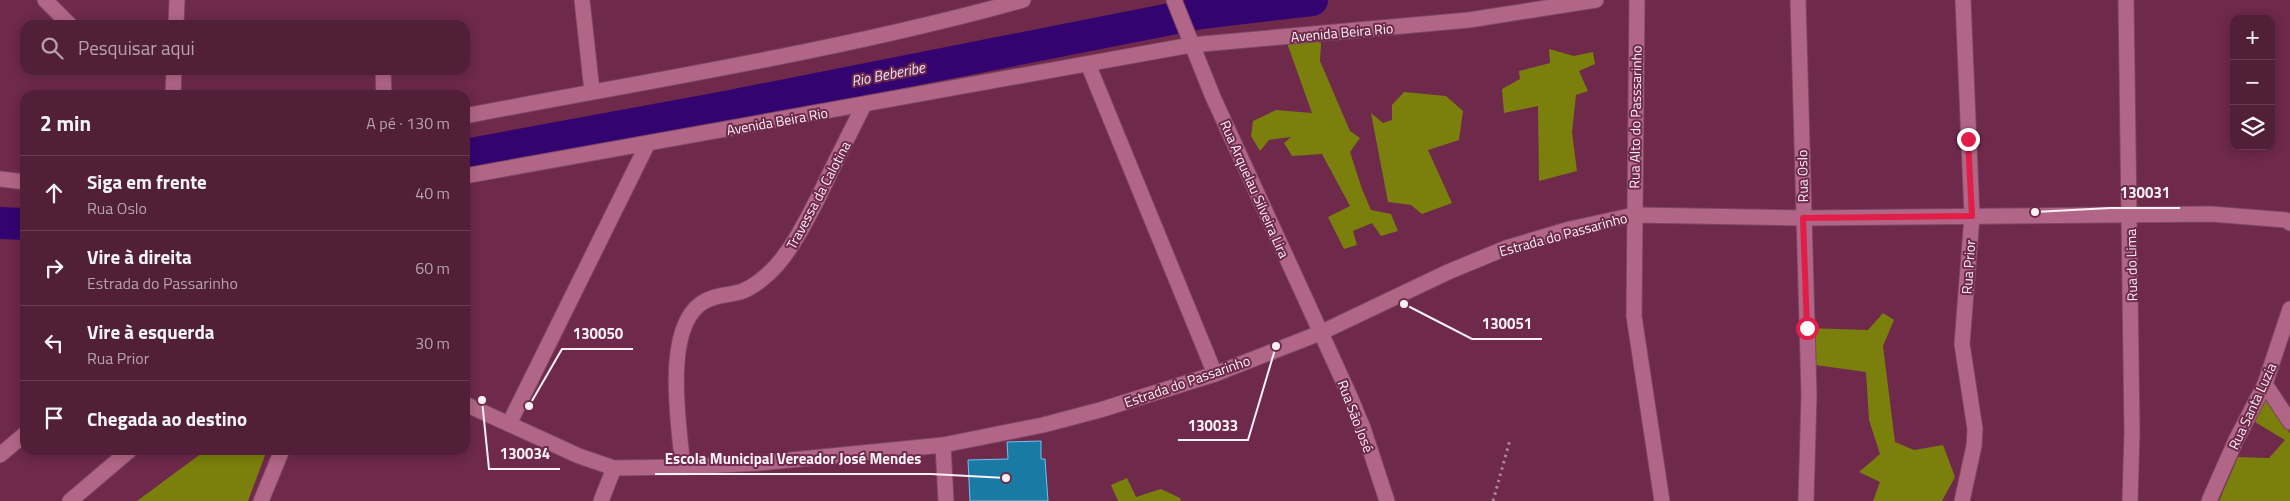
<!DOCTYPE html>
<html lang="pt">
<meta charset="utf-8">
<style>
:root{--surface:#521f38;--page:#5c2c43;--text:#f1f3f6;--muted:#b5a2ae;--line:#683d53}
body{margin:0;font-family:"Titillium Web",sans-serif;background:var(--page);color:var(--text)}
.controls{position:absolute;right:15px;top:15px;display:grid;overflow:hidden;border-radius:10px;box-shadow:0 2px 12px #0003}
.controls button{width:45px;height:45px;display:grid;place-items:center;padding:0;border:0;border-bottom:1px solid var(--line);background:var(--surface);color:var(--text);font:25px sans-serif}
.stop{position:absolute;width:15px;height:15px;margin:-11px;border:4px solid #e11d48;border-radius:50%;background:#fff}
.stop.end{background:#e11d48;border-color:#fff;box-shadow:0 1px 5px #0008}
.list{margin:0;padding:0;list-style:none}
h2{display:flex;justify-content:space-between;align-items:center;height:65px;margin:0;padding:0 20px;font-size:21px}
h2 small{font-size:16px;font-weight:400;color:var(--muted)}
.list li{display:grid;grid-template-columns:32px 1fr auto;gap:15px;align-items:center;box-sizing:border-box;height:75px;padding:0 20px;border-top:1px solid var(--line)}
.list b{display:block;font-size:19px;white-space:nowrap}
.list p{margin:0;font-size:16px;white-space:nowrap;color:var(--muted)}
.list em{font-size:16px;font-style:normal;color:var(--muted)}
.icon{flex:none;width:28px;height:28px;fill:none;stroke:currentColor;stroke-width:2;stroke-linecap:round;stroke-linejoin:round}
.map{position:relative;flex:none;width:2290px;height:501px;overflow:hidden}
.search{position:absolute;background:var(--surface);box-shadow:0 2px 12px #0003;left:20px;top:20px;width:450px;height:55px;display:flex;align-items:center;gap:12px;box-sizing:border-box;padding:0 18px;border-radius:15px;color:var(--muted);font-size:19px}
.panel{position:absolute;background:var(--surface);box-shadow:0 2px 12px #0003;left:20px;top:90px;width:450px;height:365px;border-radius:15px}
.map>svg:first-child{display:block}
</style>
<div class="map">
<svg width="2290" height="501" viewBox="0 0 2290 501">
<rect width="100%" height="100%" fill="#6e294b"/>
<g fill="#7a800b">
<polygon points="1313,40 1321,43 1320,61 1350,131 1360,138 1350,152 1362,189 1371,210 1391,214 1398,231 1381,236 1372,223 1353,231 1357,245 1344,249 1328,217 1350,206 1322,154 1292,156 1284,143 1291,137 1269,140 1260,151 1251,136 1253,121 1276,110 1312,113 1287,43"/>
<polygon points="1549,49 1574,56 1593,52 1595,64 1579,71 1588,91 1576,95 1572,132 1577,171 1539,181 1538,106 1504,113 1502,89 1520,79 1519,71 1550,63"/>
<polygon points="1404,92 1446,96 1463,111 1459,140 1428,150 1452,203 1422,214 1411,205 1388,202 1371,113 1383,123 1392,120 1392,105"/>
<polygon points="1883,313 1894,320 1883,346 1895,442 1914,450 1943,445 1955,477 1942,501 1873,501 1880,482 1859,472 1880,454 1869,420 1866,372 1815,365 1807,328 1868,330"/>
<polygon points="2265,395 2290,433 2290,501 2219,501 2238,457 2269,458 2285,440 2255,422"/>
<polygon points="206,450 267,450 248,501 137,501"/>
<polygon points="1127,478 1136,497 1161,489 1180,498 1181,501 1118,501 1111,485"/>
</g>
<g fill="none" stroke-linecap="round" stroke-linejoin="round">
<g stroke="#33046f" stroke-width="32">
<polyline points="465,155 720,108 1201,13 1312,0"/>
<polyline points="0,223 25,224"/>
</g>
</g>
<polygon fill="#197aa3" stroke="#6dc4f1" points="1041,441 1041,459 1045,459 1048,501 970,501 968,460 1008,459 1007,442"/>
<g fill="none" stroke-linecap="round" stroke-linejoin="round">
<g stroke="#7c4763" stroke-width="17">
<g id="minor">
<polyline points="45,0 70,25"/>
<polyline points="582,0 592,91"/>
<polyline points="1174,0 1213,97 1348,392 1363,428 1387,501"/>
<polyline points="1637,0 1634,316 1662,501"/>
<polyline points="1798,0 1809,395 1806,501"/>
<polyline points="2126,0 2132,432 2130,501"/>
<polyline points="176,25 177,0"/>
<polyline points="1088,64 1215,374"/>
<polyline points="383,70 384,95"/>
<polyline points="173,95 174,70"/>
<path d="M465 116C652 80 839 51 1023 0"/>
<polyline points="465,176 1191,45 1469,20 1596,0"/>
<polyline points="0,179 25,182"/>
<polyline points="2265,384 2290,422"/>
<polyline points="465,404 579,456 614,468 683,467 759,463 943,445 1043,425 1100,410 1215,374 1320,333 1448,272 1506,248 1570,229 1634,215 1803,218 2211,214 2286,220 2290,223"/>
<polyline points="509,424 647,145"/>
<polyline points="943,445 946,501"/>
<polyline points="0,455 25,434"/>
<path d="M683 467C679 426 661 321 707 300 717 295 729 295 740 292 753 288 768 275 777 265 795 244 807 219 820 194 834 164 849 135 864 105"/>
<polyline points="70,501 130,450"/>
<polyline points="261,501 282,450"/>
<polyline points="601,501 614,468"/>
<polyline points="1962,501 1974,446 1975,429 1962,344 1972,216 1963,0"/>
<polyline points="2209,501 2236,440 2265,384 2290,309"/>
</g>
</g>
<polyline stroke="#ae8599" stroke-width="3" stroke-dasharray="2.5 4" stroke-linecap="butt" points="1493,501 1510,440"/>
<use href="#minor" stroke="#b26687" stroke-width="15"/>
</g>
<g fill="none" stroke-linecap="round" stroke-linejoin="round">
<polyline stroke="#e11d48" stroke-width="6" points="1807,328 1803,218 1972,216 1968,139"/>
</g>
<g text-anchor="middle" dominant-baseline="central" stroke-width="4" stroke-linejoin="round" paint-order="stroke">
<g font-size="14" fill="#faf1f5" stroke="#6e294b">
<text transform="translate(1342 32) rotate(-5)">Avenida Beira Rio</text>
<text transform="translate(1635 117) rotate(-89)">Rua Alto do Passsarinho</text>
<text transform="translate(777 121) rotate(-10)">Avenida Beira Rio</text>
<text transform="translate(1802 176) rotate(-91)">Rua Oslo</text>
<text transform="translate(1255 189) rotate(66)">Rua Arquelau Silveira Lira</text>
<text transform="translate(818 195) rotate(-62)">Travessa da Calotina</text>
<text transform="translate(1563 234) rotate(-15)">Estrada do Passarinho</text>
<text transform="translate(2131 265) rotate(-91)">Rua do Lima</text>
<text transform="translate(1968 267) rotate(-86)">Rua Prior</text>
<text transform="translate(1187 381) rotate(-19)">Estrada do Passarinho</text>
<text transform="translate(2252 406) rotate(-65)">Rua Santa Luzia</text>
<text transform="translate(1356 416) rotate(69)">Rua São José</text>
</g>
<g font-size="15" font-style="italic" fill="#e3defa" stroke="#6e294b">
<text transform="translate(888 74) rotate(-11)">Rio Beberibe</text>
</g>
</g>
<path fill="none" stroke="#faf1f5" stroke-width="2" d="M2035 212L2110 208H2180M1404 304L1472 339H1542M529 406L562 349H633M1276 346L1248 440H1178M482 400L489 469H560M1006 478L931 474H655"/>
<g fill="#faf1f5" stroke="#6e294b" stroke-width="2">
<circle cx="2035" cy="212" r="5"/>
<circle cx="1404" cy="304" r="5"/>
<circle cx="529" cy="406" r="5"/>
<circle cx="1276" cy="346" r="5"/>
<circle cx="482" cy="400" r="5"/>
<circle cx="1006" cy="478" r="5"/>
</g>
<g font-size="15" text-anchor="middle" font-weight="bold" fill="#faf1f5" stroke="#6e294b" stroke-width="4" stroke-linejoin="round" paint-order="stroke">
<text x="2145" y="198">130031</text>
<text x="1507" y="329">130051</text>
<text x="598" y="339">130050</text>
<text x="1213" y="431">130033</text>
<text x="525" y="459">130034</text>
<text x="793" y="464">Escola Municipal Vereador José Mendes</text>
</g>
</svg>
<div class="controls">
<button>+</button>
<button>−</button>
<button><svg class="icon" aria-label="layers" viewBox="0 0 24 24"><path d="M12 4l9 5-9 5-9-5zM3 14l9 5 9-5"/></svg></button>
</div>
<div class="stop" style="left:1807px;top:328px"></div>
<div class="stop end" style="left:1968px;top:139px"></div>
<div class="search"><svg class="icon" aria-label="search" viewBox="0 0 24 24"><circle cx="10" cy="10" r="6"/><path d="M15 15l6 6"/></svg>Pesquisar aqui</div>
<section class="panel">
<h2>2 min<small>A pé · 130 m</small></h2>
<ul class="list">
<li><svg class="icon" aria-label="ahead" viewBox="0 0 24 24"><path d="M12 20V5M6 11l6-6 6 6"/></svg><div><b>Siga em frente</b><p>Rua Oslo</p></div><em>40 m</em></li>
<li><svg class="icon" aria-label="right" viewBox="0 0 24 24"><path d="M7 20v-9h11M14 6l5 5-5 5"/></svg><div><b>Vire à direita</b><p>Estrada do Passarinho</p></div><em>60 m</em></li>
<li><svg class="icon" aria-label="left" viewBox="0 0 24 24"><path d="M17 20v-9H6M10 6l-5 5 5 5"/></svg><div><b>Vire à esquerda</b><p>Rua Prior</p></div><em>30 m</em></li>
<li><svg class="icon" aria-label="arrive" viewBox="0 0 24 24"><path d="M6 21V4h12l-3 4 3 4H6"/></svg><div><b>Chegada ao destino</b></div></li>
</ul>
</section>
</div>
